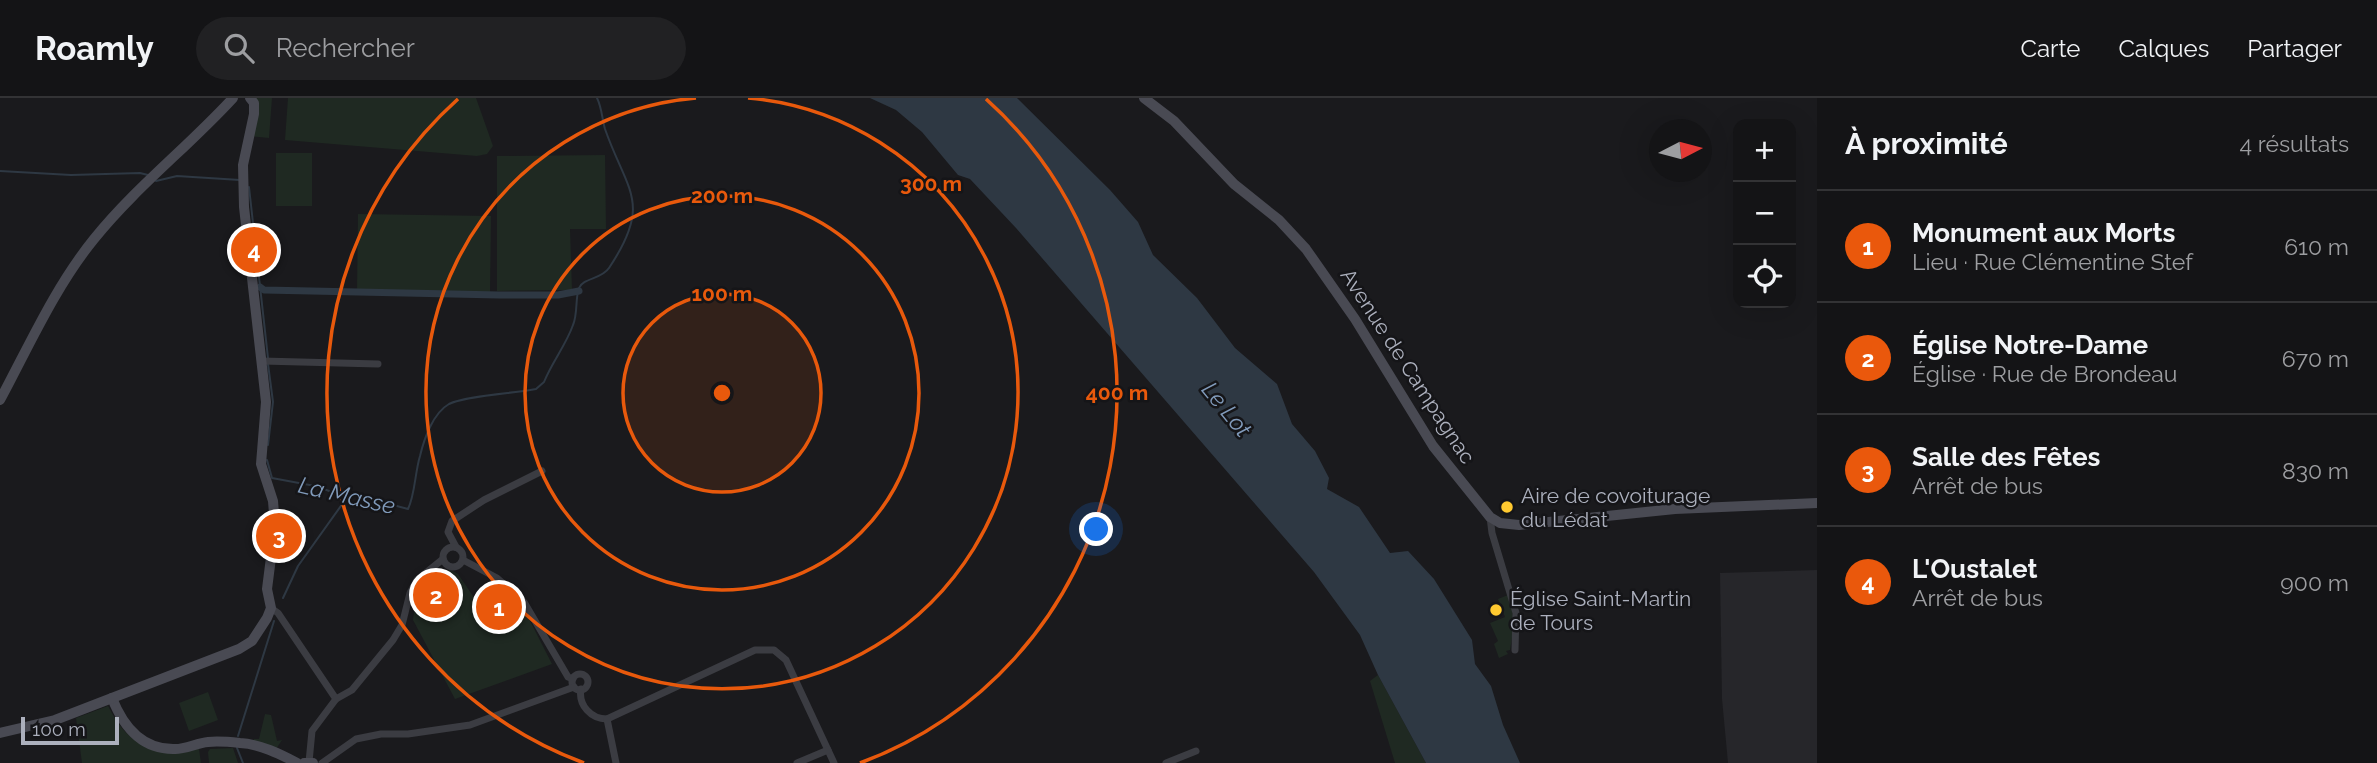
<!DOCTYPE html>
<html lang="fr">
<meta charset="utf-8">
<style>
:root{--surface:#141416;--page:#212123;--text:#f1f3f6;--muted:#9d9ea1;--line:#333335;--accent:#ea580c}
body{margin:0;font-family:Raleway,sans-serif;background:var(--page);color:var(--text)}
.controls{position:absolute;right:21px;top:21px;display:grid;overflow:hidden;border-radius:14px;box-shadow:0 7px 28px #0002}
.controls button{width:63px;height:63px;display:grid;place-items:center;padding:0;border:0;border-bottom:2px solid var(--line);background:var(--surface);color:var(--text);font:35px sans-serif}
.compass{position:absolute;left:1649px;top:21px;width:63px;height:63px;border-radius:50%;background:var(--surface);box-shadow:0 7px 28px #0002;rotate:84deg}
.scale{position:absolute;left:21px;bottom:18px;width:98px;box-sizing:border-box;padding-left:7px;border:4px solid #acb0bd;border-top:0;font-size:19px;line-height:24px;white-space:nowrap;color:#acb0bd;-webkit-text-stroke:5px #151518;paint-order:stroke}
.you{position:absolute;left:1097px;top:432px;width:24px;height:24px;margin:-18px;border:5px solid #fff;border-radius:50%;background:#1a73e8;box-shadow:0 0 0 10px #1a73e833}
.badge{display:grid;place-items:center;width:46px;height:46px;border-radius:50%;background:var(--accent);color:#fff;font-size:23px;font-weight:700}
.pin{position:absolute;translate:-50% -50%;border:4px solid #fff;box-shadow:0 2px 7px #0006}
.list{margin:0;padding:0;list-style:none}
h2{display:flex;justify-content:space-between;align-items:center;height:91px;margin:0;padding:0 28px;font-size:30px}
h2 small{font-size:23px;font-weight:400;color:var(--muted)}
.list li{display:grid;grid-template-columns:46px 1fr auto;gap:21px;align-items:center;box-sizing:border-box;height:112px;padding:0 28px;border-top:2px solid var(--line)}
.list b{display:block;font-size:26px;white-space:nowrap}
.list p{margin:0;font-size:23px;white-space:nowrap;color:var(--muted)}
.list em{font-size:23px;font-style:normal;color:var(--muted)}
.icon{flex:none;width:38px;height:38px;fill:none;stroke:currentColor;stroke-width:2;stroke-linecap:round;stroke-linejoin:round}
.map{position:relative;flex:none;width:1817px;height:665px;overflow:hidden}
header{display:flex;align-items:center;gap:42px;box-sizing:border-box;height:98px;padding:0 35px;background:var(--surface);border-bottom:2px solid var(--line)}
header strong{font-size:33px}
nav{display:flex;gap:38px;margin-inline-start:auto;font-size:24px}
.search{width:490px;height:63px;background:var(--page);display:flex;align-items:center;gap:18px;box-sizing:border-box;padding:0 24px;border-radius:38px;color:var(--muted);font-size:26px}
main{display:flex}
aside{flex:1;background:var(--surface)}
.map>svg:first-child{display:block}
</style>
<header>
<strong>Roamly</strong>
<div class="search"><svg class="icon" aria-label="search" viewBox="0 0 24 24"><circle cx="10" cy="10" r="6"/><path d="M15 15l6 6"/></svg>Rechercher</div>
<nav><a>Carte</a><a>Calques</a><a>Partager</a></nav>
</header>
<main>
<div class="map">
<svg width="1817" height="665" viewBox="0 0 1817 665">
<rect width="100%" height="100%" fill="#1a1a1d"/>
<polygon fill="#26262a" points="1817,472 1817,665 1728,665 1722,601 1720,475"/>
<g fill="#1f2922">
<polygon points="254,0 272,0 269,40 248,38"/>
<polygon points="288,0 476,0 493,48 487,56 477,58 285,42"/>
<rect x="276" y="55" width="36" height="53"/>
<polygon points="605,57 606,131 570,131 572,192 497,193 497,58"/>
<polygon points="358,116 491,118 490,196 357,194"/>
<path d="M450 471 458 476 486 517C500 514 514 506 526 515L552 566 455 601 413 522 414 514 441 513 447 510 448 504 437 477Z"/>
<path d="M1508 497C1515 518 1514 530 1510 552L1506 553 1508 556 1499 560 1494 546 1498 543 1490 525 1505 519 1498 501Z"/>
<polygon points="1378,577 1426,665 1395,665 1370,583"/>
<polygon points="208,594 218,622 189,633 179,605"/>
<path d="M108 608C133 656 150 647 199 651L201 665H82L76 620Z"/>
<polygon points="265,616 271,617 277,643 282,642 276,651 253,643 254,641 259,641"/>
<polygon points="233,650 238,665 209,665 208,654 210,651"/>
</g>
<polygon fill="#2e3843" points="870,0 1017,0 1110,92 1138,124 1153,157 1197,200 1235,250 1277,286 1292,326 1315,353 1329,380 1327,391 1359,409 1390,455 1408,453 1434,481 1472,542 1475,566 1491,588 1503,627 1520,665 1426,665 1378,577 1360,537 1314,474 1016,130 970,81 958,77 922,34 896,12"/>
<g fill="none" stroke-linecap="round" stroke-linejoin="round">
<g stroke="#2e3843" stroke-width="2">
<polyline points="0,73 71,77 140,75 148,77"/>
<polyline points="156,83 177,78 240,82"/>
<polyline points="249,89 268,260"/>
<polyline points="268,266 273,304 268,347"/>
<path d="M267 362 272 380 315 388 335 395 359 398 408 411C415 397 415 374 420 358 424 341 433 315 449 306 464 298 516 295 536 291L544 284C552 264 566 247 573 227 578 215 575 201 579 190 583 180 602 181 609 170 653 104 627 94 605 31 602 21 602 10 597 0"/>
<polyline points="283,500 298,468 348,398"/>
<polyline points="238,638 274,523"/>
<polyline points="237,650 243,665"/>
</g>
<polyline stroke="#2e3843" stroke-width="7" points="260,189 264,192 499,197 558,197 579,193"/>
<g stroke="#3b3c42" stroke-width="7">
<polyline points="262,263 378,266"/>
<polyline points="1490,419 1492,435 1516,515 1515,552"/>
<polyline points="456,449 448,434 452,423 484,402 542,373"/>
<circle cx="453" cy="459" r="10"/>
<polyline points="463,462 497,480 524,504 568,579 573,581"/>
<polyline points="271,510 278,515 336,601"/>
<circle cx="580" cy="584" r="8"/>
<path d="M581 591C578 607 591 621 607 621L755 552H774L786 562 834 665"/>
<polyline points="607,621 616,665"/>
<polyline points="309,664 312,633 336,601 352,592 393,542 402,527 410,495 417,482 443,461"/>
<polyline points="322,665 356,641 381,636 408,636 470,627 574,589"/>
<polyline points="797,665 828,652"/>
<polyline points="1166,665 1196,653"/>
</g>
<g stroke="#494a53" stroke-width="10">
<polyline points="1144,0 1174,23 1234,86 1279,122 1306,151 1355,221 1433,348 1490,419 1500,425 1519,427 1675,411 1817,405"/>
<path d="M0 302C29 248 55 189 94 141 136 89 188 49 233 0"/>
<path d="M112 600C123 628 142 652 175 651 186 651 197 645 208 644 218 643 230 644 240 645 260 646 280 656 297 665"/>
<polyline points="0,635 55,622 239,551 252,543 267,520 271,510 267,491 275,428 273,403 261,366 266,304 244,109 243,67 254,16 254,5 250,0"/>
<polyline points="304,665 313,665"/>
</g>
</g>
<circle cx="722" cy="295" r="99" fill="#e8590c" fill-opacity=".12"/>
<g fill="none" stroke="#e8590c" stroke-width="3.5">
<circle cx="722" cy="295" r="99"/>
<circle cx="722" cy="295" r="197"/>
<path d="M748 0A296 296 0 1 1 696 0"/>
<path d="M584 665A395 395 0 0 1 458 1M986 1A395 395 0 0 1 860 665"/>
</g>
<g fill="#ffc930" stroke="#151518" stroke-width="2.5">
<circle cx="1507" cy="409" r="7"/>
<circle cx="1496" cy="512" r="7"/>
</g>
<g text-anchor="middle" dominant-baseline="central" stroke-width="5" stroke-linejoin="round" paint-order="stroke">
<g font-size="21" fill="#acb0bd" stroke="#151518">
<text transform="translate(1408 268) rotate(57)">Avenue de Campagnac</text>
</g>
<g font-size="21" fill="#acb0bd" stroke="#151518" text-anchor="start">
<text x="1521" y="397">Aire de covoiturage<tspan x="1521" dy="24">du Lédat</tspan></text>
<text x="1510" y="500">Église Saint-Martin<tspan x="1510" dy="24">de Tours</tspan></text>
</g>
<g font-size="23" font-style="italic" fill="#819bbb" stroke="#151518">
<text transform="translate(1227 311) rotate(51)">Le Lot</text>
<text transform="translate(347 397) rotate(13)">La Masse</text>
</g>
</g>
<circle cx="722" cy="295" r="10" fill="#e8590c" stroke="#151518" stroke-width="3.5"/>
<g font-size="21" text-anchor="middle" font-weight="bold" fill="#e8590c" stroke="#151518" stroke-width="5" stroke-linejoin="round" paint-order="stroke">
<text x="931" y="93">300 m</text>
<text x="722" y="105">200 m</text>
<text x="722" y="203">100 m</text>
<text x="1117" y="302">400 m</text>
</g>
</svg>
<div class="controls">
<button>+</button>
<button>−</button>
<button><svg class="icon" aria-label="locate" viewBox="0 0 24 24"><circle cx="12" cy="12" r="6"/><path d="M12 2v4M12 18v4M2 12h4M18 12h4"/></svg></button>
</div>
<svg class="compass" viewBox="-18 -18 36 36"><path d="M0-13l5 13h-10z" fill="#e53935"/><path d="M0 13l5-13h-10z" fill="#9d9ea1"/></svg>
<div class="scale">100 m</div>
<div class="you"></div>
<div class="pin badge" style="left:499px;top:509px">1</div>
<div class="pin badge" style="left:436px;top:497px">2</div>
<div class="pin badge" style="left:279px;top:438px">3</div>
<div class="pin badge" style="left:254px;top:152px">4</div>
</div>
<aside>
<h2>À proximité<small>4 résultats</small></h2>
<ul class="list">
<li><span class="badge">1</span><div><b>Monument aux Morts</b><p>Lieu · Rue Clémentine Stef</p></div><em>610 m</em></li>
<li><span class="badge">2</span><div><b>Église Notre-Dame</b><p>Église · Rue de Brondeau</p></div><em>670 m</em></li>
<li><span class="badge">3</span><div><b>Salle des Fêtes</b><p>Arrêt de bus</p></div><em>830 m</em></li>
<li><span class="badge">4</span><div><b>L'Oustalet</b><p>Arrêt de bus</p></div><em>900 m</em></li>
</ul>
</aside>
</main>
